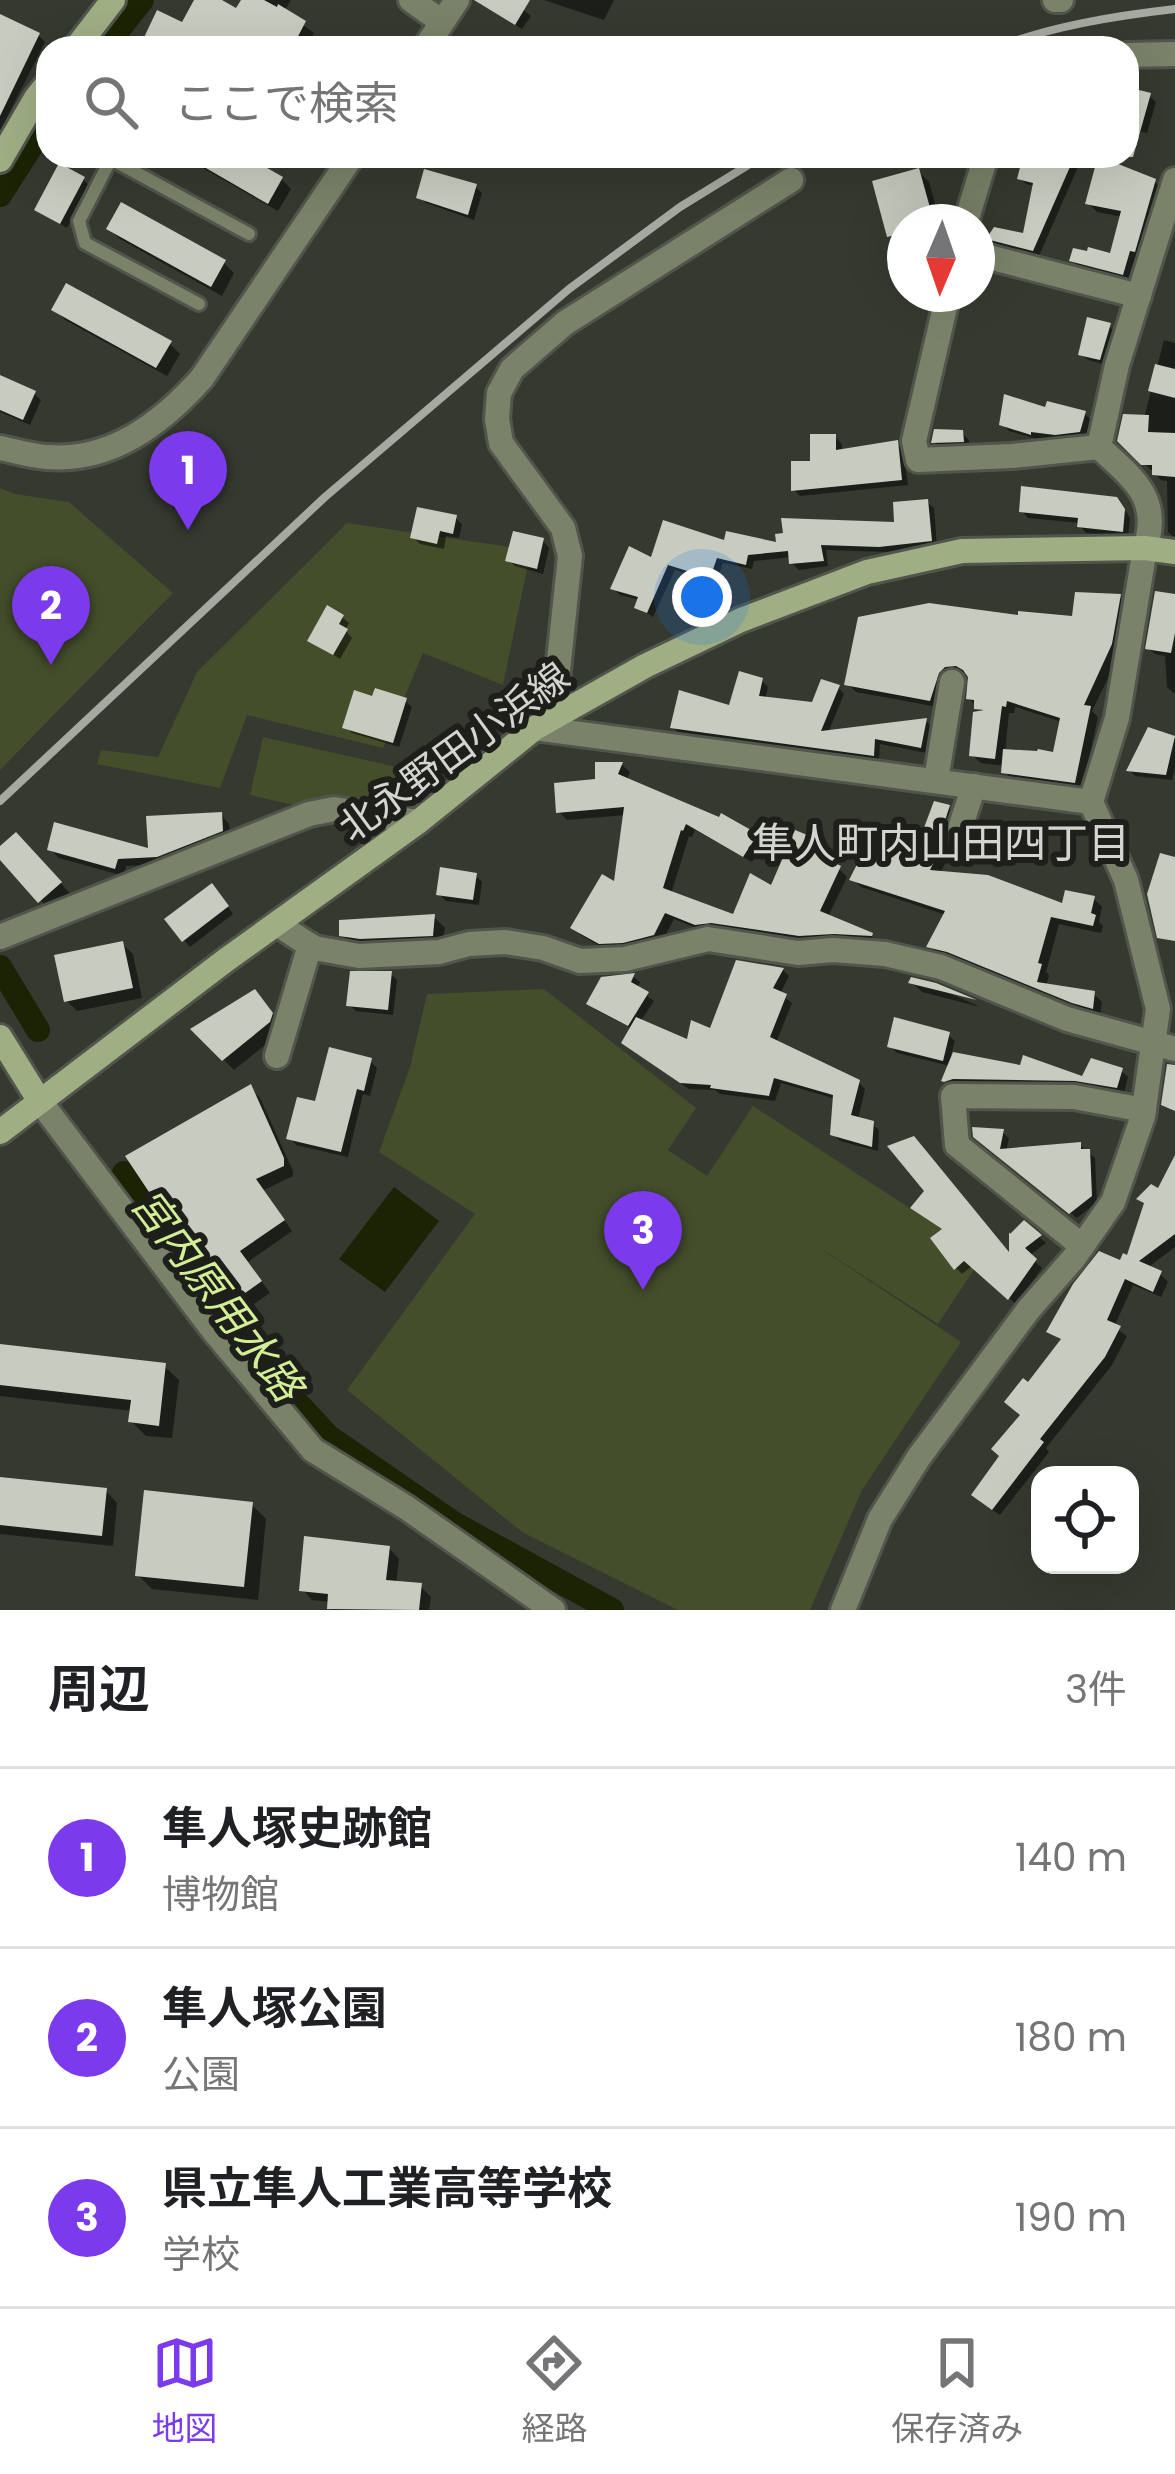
<!DOCTYPE html>
<html lang="ja">
<meta charset="utf-8">
<style>
:root{--surface:#fff;--page:#f2f2f2;--text:#202124;--muted:#757577;--line:#e0e0e0;--accent:#7c3aed}
body{margin:0;font-family:Poppins,"Noto Sans JP",sans-serif;background:var(--page);color:var(--text)}
.controls{position:absolute;right:36px;bottom:36px;display:grid;overflow:hidden;border-radius:24px;box-shadow:0 12px 48px #0002}
.controls button{width:108px;height:108px;display:grid;place-items:center;padding:0;border:0;border-bottom:3px solid var(--line);background:var(--surface);color:var(--text);font:60px sans-serif}
.compass{position:absolute;left:887px;top:204px;width:108px;height:108px;border-radius:50%;background:var(--surface);box-shadow:0 12px 48px #0002;rotate:182deg}
.you{position:absolute;left:702px;top:597px;width:42px;height:42px;margin:-30px;border:9px solid #fff;border-radius:50%;background:#1a73e8;box-shadow:0 0 0 18px #1a73e833}
.badge{display:grid;place-items:center;width:78px;height:78px;border-radius:50%;background:var(--accent);color:#fff;font-size:39px;font-weight:700}
.pin{position:absolute;translate:-50% -99px;filter:drop-shadow(0 3px 6px #0008)}
.pin::after{content:'';position:absolute;top:63px;width:42px;height:36px;background:inherit;clip-path:polygon(0 0,100% 0,50% 100%)}
.list{margin:0;padding:0;list-style:none}
h2{display:flex;justify-content:space-between;align-items:center;height:156px;margin:0;padding:0 48px;font-size:51px}
h2 small{font-size:39px;font-weight:400;color:var(--muted)}
.list li{display:grid;grid-template-columns:78px 1fr auto;gap:36px;align-items:center;box-sizing:border-box;height:180px;padding:0 48px;border-top:3px solid var(--line)}
.list b{display:block;font-size:45px;white-space:nowrap}
.list p{margin:0;font-size:39px;white-space:nowrap;color:var(--muted)}
.list em{font-size:39px;font-style:normal;color:var(--muted)}
.icon{flex:none;width:66px;height:66px;fill:none;stroke:currentColor;stroke-width:2;stroke-linecap:round;stroke-linejoin:round}
.map{position:relative;flex:none;width:1175px;height:1610px;overflow:hidden}
.search{position:absolute;background:var(--surface);box-shadow:0 12px 48px #0002;left:36px;right:36px;top:36px;height:132px;display:flex;align-items:center;gap:30px;box-sizing:border-box;padding:0 42px;border-radius:36px;color:var(--muted);font-size:45px}
.sheet{height:696px;background:var(--surface)}
nav{display:flex;justify-content:space-around;align-items:center;box-sizing:border-box;height:168px;border-top:3px solid var(--line);background:var(--surface);font-size:33px;color:var(--muted)}
nav a{display:grid;justify-items:center;gap:6px}
nav .on{color:var(--accent)}
.map>svg:first-child{display:block}
</style>
<div class="map">
<svg width="1175" height="1610" viewBox="0 0 1175 1610">
<rect width="100%" height="100%" fill="#35392f"/>
<g fill="#444e2b">
<polygon points="0,488 15,494 69,502 173,593 0,770"/>
<polygon points="347,523 531,550 503,685 423,653 383,748 247,715 220,788 97,764 101,750 158,757 197,672"/>
<polygon points="263,737 410,770 347,817 250,795"/>
<polygon points="544,989 696,1108 668,1150 707,1176 753,1106 983,1256 938,1324 808,1240 961,1342 862,1490 810,1610 678,1610 522,1532 347,1390 475,1214 379,1152 410,1067 427,994"/>
</g>
<polygon fill="#1b2304" points="394,1187 439,1221 385,1292 339,1259"/>
<g fill="#0007" fill-rule="evenodd">
<polygon points="198,0 216,0 237,12 244,0 291,0 284,11 314,33 308,43 318,48 142,48 183,26"/>
<polygon points="489,0 510,0 531,16 522,29 493,11"/>
<polygon points="544,0 614,0 604,20"/>
<polygon points="0,17 39,36 45,42 0,131"/>
<polygon points="462,37 487,48 457,48"/>
<polygon points="1127,90 1149,96 1156,102 1147,133 1127,128"/>
<polygon points="182,156 240,156 282,180 291,189 278,211"/>
<polygon points="1026,156 1041,156 1072,163 1077,169 1039,256 996,244 990,239 1025,237 1035,186 1026,184 1020,178"/>
<polygon points="919,172 929,182 940,222 905,222 905,245 901,246 890,236"/>
<polygon points="83,179 89,186 67,228 38,210"/>
<polygon points="1155,182 1164,191 1132,282 1082,269 1072,260 1112,256 1123,217 1097,212 1088,203"/>
<polygon points="475,187 482,193 474,220 426,203 420,197"/>
<polygon points="109,229 224,263 234,273 222,296 120,239"/>
<polygon points="55,309 170,344 180,354 167,376 65,320"/>
<polygon points="1109,326 1116,333 1107,365 1088,360 1081,354"/>
<polygon points="1164,340 1175,343 1175,538 1168,532 1167,481 1161,480 1155,474 1155,470 1151,470 1120,440 1144,418"/>
<polygon points="0,379 34,394 41,400 30,425 0,412"/>
<polygon points="1047,411 1085,414 1091,420 1086,438 1037,439 1009,431 1002,424"/>
<polygon points="962,433 969,440 969,447 941,448 934,442"/>
<polygon points="835,437 842,444 842,452 897,444 903,450 908,485 800,496 794,490"/>
<polygon points="927,502 934,508 937,546 888,552 826,550 828,566 799,570 792,563 791,557 754,561 752,569 723,563 716,583 675,570 653,617 638,607 640,600 620,595 613,588 653,561 726,544 779,545 898,525"/>
<polygon points="1123,507 1130,518 1128,537 1086,533 1080,526 1080,523 1028,518 1022,511"/>
<polygon points="456,518 462,525 459,538 446,536 444,549 420,544 413,537"/>
<polygon points="543,541 549,548 543,574 515,566 508,560"/>
<path d="M1119 597 1128 605 1120 654 1092 711 1098 717 1082 790 1013 781 1005 772V766L981 763 972 755 983 714 969 698 970 675 964 672 948 678 938 707 856 692 848 684 1021 619 1075 620ZM1015 707 1062 722 1056 755 1005 752 1009 713H1014Z"/>
<polygon points="1175,597 1175,694 1167,687 1165,656 1155,654 1148,648"/>
<polygon points="342,617 349,623 345,630 352,638 340,659 311,640"/>
<polygon points="761,680 768,687 765,700 814,705 838,687 844,694 828,733 926,721 932,727 927,753 880,744 879,761 680,734 673,727 731,709"/>
<polygon points="405,701 412,707 399,747 352,733 346,727"/>
<polygon points="1149,731 1175,739 1175,768 1172,780 1135,776 1129,770"/>
<polygon points="598,765 622,765 630,772 626,781 756,836 764,844 752,862 695,830 692,837 689,836 671,894 734,918 772,890 820,843 828,852 824,861 839,869 847,877 828,917 871,936 878,943 809,943 706,932 674,919 662,942 609,951 582,936 574,928 616,886 626,815 567,820 559,812 598,782"/>
<polygon points="949,808 957,817 949,840 951,851 940,874 1064,907 1094,899 1102,907 1099,922 1103,926 1101,933 1059,924 1046,972 1049,975 1046,986 1093,993 1102,1002 1100,1015 958,959 938,954 930,946 946,915 861,887 852,879 921,845"/>
<polygon points="221,815 229,824 230,839 167,864 126,866 124,876 59,858 50,849 151,852"/>
<polygon points="0,850 37,856 80,905 61,922 0,856"/>
<polygon points="476,876 482,882 479,905 446,901 439,894"/>
<polygon points="218,893 233,914 190,947 184,940"/>
<polygon points="434,917 445,928 442,945 353,945 342,934"/>
<polygon points="122,944 133,954 142,998 77,1011 67,1001"/>
<polygon points="783,970 789,976 780,994 792,1003 776,1043 858,1082 865,1089 858,1120 872,1124 879,1130 878,1151 840,1141 833,1134 836,1099 781,1083 775,1101 720,1094 715,1090 689,1089 631,1049 633,1029 596,1010 590,1004 603,979 634,977 640,982 637,989 654,1001 640,1022 690,1043 711,1031"/>
<polygon points="391,974 397,980 393,1015 356,1011 349,1005"/>
<polygon points="911,982 935,986 980,1007 922,992"/>
<polygon points="265,1004 282,1026 280,1033 234,1070 194,1030"/>
<polygon points="948,1035 955,1041 951,1055 1083,1080 1121,1071 1128,1077 1124,1093 1083,1086 951,1086 944,1080 950,1066 897,1053 890,1046"/>
<polygon points="370,1061 377,1068 370,1096 363,1094 348,1157 296,1145 290,1138 317,1105"/>
<polygon points="250,1088 260,1098 293,1171 293,1176 264,1190 292,1231 248,1262 270,1293 246,1309 155,1196"/>
<polygon points="1002,1132 1009,1138 1006,1152 1080,1145 1095,1158 1097,1202 1077,1218 983,1143"/>
<polygon points="1175,1161 1175,1247 1147,1268 1160,1274 1168,1282 1161,1297 1133,1285 1114,1327 1127,1336 1112,1365 1046,1448 1049,1452 1000,1515 982,1503 1023,1415 1028,1386 1063,1341 1050,1332 1129,1259"/>
<polygon points="928,1191 1011,1259 1024,1224 1046,1243 1029,1256 1042,1268 1016,1304 972,1266 962,1274 956,1268 945,1230"/>
<polygon points="0,1347 164,1366 179,1380 172,1438 146,1436 131,1421 133,1411 0,1396"/>
<polygon points="0,1480 106,1491 117,1503 113,1546 0,1534"/>
<polygon points="252,1505 266,1519 258,1600 152,1589 138,1575"/>
<polygon points="389,1548 399,1559 396,1584 420,1586 431,1597 429,1610 332,1610 330,1602 312,1600 302,1589"/>
</g>
<g fill="none" stroke-linecap="round" stroke-linejoin="round">
<g stroke="#1b2304" stroke-width="24">
<polyline points="104,48 142,0"/>
<polyline points="0,195 48,120"/>
<polyline points="0,967 38,1030"/>
<polyline points="124,1173 186,1256 258,1361 328,1436 455,1524 612,1610"/>
</g>
</g>
<g fill="#c8ccc0">
<polygon points="194,0 222,0 236,8 241,0 264,0 277,7 278,4 306,21 292,48 139,48 157,10 182,22"/>
<polygon points="474,0 530,0 515,25"/>
<polygon points="0,14 40,33 0,116"/>
<polygon points="1127,87 1151,93 1133,157 1127,157"/>
<polygon points="185,156 246,156 283,177 268,204"/>
<polygon points="1023,156 1055,156 1073,160 1033,251 986,239 994,227 1023,233 1033,183 1017,179"/>
<polygon points="1098,156 1156,179 1135,252 1130,251 1123,275 1069,261 1073,248 1087,251 1088,247 1110,253 1121,211 1085,204"/>
<polygon points="59,163 85,177 60,224 34,210"/>
<polygon points="919,168 934,222 905,222 905,233 887,237 872,181"/>
<polygon points="424,169 477,184 468,215 416,198"/>
<polygon points="121,202 226,260 211,287 106,229"/>
<polygon points="66,283 172,341 156,368 51,310"/>
<polygon points="1087,317 1111,323 1100,360 1078,355"/>
<polygon points="1155,364 1175,369 1175,398 1148,391"/>
<polygon points="0,375 36,391 23,420 0,410"/>
<polygon points="1004,394 1045,407 1047,401 1086,411 1080,432 1055,435 1031,432 1031,435 999,425"/>
<polygon points="1123,414 1149,415 1148,432 1175,433 1175,477 1152,475 1152,465 1141,465 1117,441"/>
<polygon points="934,429 963,430 964,442 931,443"/>
<polygon points="810,434 836,434 836,450 898,440 902,480 791,491 791,461 810,461"/>
<polygon points="1021,486 1117,497 1125,509 1123,532 1077,527 1078,518 1019,512"/>
<polygon points="928,499 932,541 879,547 821,545 824,561 789,564 788,551 748,555 746,565 717,558 710,578 668,565 647,613 634,608 638,597 610,589 629,546 651,557 663,520 724,540 726,531 776,542 775,534 783,533 781,518 894,522 893,502"/>
<polygon points="417,507 457,515 453,534 440,531 437,544 410,538"/>
<polygon points="513,531 544,538 537,569 505,561"/>
<polygon points="1155,591 1175,594 1175,633 1171,653 1145,649"/>
<polygon points="1075,592 1121,594 1112,644 1084,705 1091,706 1075,783 1001,773 1003,749 1037,751 1038,749 1053,752 1060,718 1007,701 1006,707 1002,706 995,759 969,756 973,712 984,710 974,709 974,700 966,699 968,677 963,670 956,666 945,667 939,673 930,701 844,685 858,617 929,603 1018,615 1018,611 1072,616"/>
<polygon points="327,605 344,615 339,624 348,629 333,655 307,641"/>
<polygon points="739,671 763,678 759,696 812,702 821,679 840,685 821,731 927,718 921,748 875,739 874,756 670,728 679,690 729,705"/>
<polygon points="375,688 407,698 393,743 342,728 354,690 372,696"/>
<polygon points="1148,727 1175,736 1166,775 1126,771"/>
<polygon points="595,762 623,762 618,774 719,817 721,813 758,834 743,857 686,824 683,831 681,830 663,888 733,914 750,873 771,885 795,830 822,841 816,854 841,866 820,911 873,933 872,936 834,934 799,936 711,923 695,925 665,913 654,935 623,943 599,944 570,928 602,874 614,881 624,807 556,813 554,783 595,779"/>
<polygon points="934,801 950,805 942,830 944,841 930,870 988,875 1062,903 1065,890 1095,896 1091,913 1096,915 1093,926 1051,917 1038,963 1042,964 1037,982 1095,991 1093,1009 1072,1003 947,952 926,947 945,911 849,880 876,827 919,841"/>
<polygon points="222,812 223,831 157,857 118,859 115,869 47,850 54,822 148,848 146,816"/>
<polygon points="16,832 62,882 38,903 0,860 0,846"/>
<polygon points="1160,853 1175,857 1175,941 1157,938 1147,894"/>
<polygon points="440,867 477,873 473,900 436,895"/>
<polygon points="212,883 229,906 182,942 164,919"/>
<polygon points="435,914 433,936 360,939 339,936 339,920"/>
<polygon points="123,941 133,988 64,1002 54,955"/>
<polygon points="736,960 784,968 773,988 787,994 770,1037 860,1080 851,1115 874,1121 872,1147 830,1135 833,1095 774,1078 769,1096 710,1088 711,1085 680,1083 621,1043 636,1017 687,1039 691,1020 710,1028"/>
<polygon points="350,971 392,971 388,1010 346,1006"/>
<polygon points="635,973 631,982 649,992 628,1026 586,1004 601,977"/>
<polygon points="911,977 936,983 977,1000 908,983"/>
<polygon points="255,989 273,1013 270,1022 222,1061 190,1029"/>
<polygon points="894,1017 950,1032 943,1061 887,1047"/>
<polygon points="329,1047 372,1058 364,1091 357,1089 341,1152 286,1139 297,1097 315,1101"/>
<polygon points="953,1052 1020,1065 1023,1055 1082,1076 1091,1058 1123,1068 1117,1088 1075,1081 953,1079 944,1082 941,1081"/>
<polygon points="1167,1064 1175,1065 1175,1111 1161,1105"/>
<polygon points="251,1084 284,1158 284,1166 256,1179 285,1220 240,1251 262,1281 234,1301 157,1195 153,1198 125,1156"/>
<polygon points="972,1127 1004,1129 1000,1149 1081,1142 1081,1149 1090,1149 1092,1196 1069,1214 973,1137"/>
<polygon points="914,1136 1009,1252 1009,1232 1010,1234 1024,1220 1042,1235 1025,1248 1037,1259 1008,1300 964,1261 954,1270 930,1238 942,1229 910,1208 924,1191 887,1146"/>
<polygon points="1175,1155 1175,1234 1139,1261 1162,1271 1153,1292 1125,1279 1107,1320 1121,1326 1105,1357 1040,1439 1044,1442 992,1510 971,1495 999,1456 991,1449 1020,1415 1004,1402 1023,1378 1028,1382 1061,1339 1046,1332 1073,1284 1099,1251 1120,1260 1123,1253 1127,1255 1144,1203 1136,1199 1151,1184 1158,1188"/>
<polygon points="0,1344 166,1363 159,1426 128,1422 131,1400 0,1385"/>
<polygon points="0,1477 107,1488 102,1536 0,1525"/>
<polygon points="144,1490 253,1502 244,1587 135,1576"/>
<polygon points="304,1536 390,1546 386,1580 422,1583 419,1610 327,1609 328,1594 299,1591"/>
</g>
<g fill="none" stroke-linecap="round" stroke-linejoin="round">
<g stroke="#51554c" stroke-width="18">
<g id="service">
<polyline points="107,156 111,159 79,221 85,243 199,304"/>
<polyline points="111,159 249,234"/>
</g>
</g>
<g stroke="#51554c" stroke-width="30">
<g id="minor">
<polyline points="411,0 442,22"/>
<polyline points="1055,0 1061,0"/>
<polyline points="1127,55 1175,54"/>
<polyline points="966,222 986,156"/>
<polyline points="977,254 1139,296"/>
<polyline points="948,294 914,441 918,460 1012,456 1099,447"/>
<polyline points="553,718 570,556 563,528 501,443 497,419 499,393 512,369 565,323 791,180"/>
<polyline points="535,728 1091,802"/>
<polyline points="936,780 952,682"/>
<polyline points="958,834 974,786"/>
<polyline points="277,924 314,948 359,956 439,952 469,944 505,942 543,948 580,961 625,959 708,939 798,953 833,950 885,954 941,967 1067,1019 1175,1049"/>
<polyline points="0,937 309,814 334,809 418,822"/>
<polyline points="277,1056 310,945"/>
<polyline points="39,1100 213,1330 313,1450 407,1508 553,1610"/>
<polyline points="1082,1246 957,1145 953,1096 1074,1097 1144,1110"/>
<path d="M843 1610 880 1519 919 1457 1029 1309 1073 1259 1113 1202 1143 1116 1158 1009 1126 880 1091 802 1117 718 1145 548C1162 498 1132 478 1099 447L1117 365 1175 180"/>
</g>
</g>
<g stroke="#51554c" stroke-width="30">
<g id="tertiary">
<polyline points="425,48 457,0"/>
<path d="M0 448C15 451 31 456 47 457 111 462 161 424 202 378L352 156"/>
</g>
</g>
<g stroke="#51554c" stroke-width="30">
<g id="secondary">
<polyline points="76,48 113,0"/>
<polyline points="0,160 36,98 48,83"/>
<polyline points="0,1037 39,1100"/>
<polyline points="0,1132 226,960 418,822 535,728 645,666 741,620 867,572 962,551 1145,548 1175,552"/>
</g>
</g>
<use href="#service" stroke="#7a8369" stroke-width="12"/>
<use href="#minor" stroke="#7a8369" stroke-width="24"/>
<use href="#tertiary" stroke="#7a8369" stroke-width="24"/>
<use href="#secondary" stroke="#a0ae84" stroke-width="24"/>
<g stroke="#a5a9a1" stroke-width="8">
<path d="M995 48C1052 26 1114 16 1175 9"/>
<polyline points="0,801 325,497 569,289 680,207 763,156"/>
</g>
</g>
<g text-anchor="middle" dominant-baseline="central" stroke-width="12" stroke-linejoin="round" paint-order="stroke">
<g font-size="39" fill="#d3d6cf" stroke="#1e1f1b">
<text transform="translate(454 752) rotate(-36)">北永野田小浜線</text>
</g>
<g font-size="42" fill="#d3d6cf" stroke="#1e1f1b">
<text x="941" y="843">隼人町内山田四丁目</text>
</g>
<g font-size="42" font-style="italic" fill="#d3ef95" stroke="#1e1f1b">
<text transform="translate(217 1295) rotate(53)">宮内原用水路</text>
</g>
</g>
</svg>
<div class="controls">
<button><svg class="icon" aria-label="locate" viewBox="0 0 24 24"><circle cx="12" cy="12" r="6"/><path d="M12 2v4M12 18v4M2 12h4M18 12h4"/></svg></button>
</div>
<svg class="compass" viewBox="-18 -18 36 36"><path d="M0-13l5 13h-10z" fill="#e53935"/><path d="M0 13l5-13h-10z" fill="#757577"/></svg>
<div class="you"></div>
<div class="pin badge" style="left:188px;top:530px">1</div>
<div class="pin badge" style="left:51px;top:665px">2</div>
<div class="pin badge" style="left:643px;top:1290px">3</div>
<div class="search"><svg class="icon" aria-label="search" viewBox="0 0 24 24"><circle cx="10" cy="10" r="6"/><path d="M15 15l6 6"/></svg>ここで検索</div>
</div>
<section class="sheet">
<h2>周辺<small>3件</small></h2>
<ul class="list">
<li><span class="badge">1</span><div><b>隼人塚史跡館</b><p>博物館</p></div><em>140 m</em></li>
<li><span class="badge">2</span><div><b>隼人塚公園</b><p>公園</p></div><em>180 m</em></li>
<li><span class="badge">3</span><div><b>県立隼人工業高等学校</b><p>学校</p></div><em>190 m</em></li>
</ul>
</section>
<nav>
<a class="on"><svg class="icon" aria-label="map" viewBox="0 0 24 24"><path d="M3 6l6-2 6 2 6-2v14l-6 2-6-2-6 2zM9 4v14M15 6v14"/></svg>地図</a>
<a><svg class="icon" aria-label="directions" viewBox="0 0 24 24"><path d="M12 3l9 9-9 9-9-9zM9 14v-3h6M13 9l2 2-2 2"/></svg>経路</a>
<a><svg class="icon" aria-label="saved" viewBox="0 0 24 24"><path d="M7 4h10v16l-5-4-5 4z"/></svg>保存済み</a>
</nav>
